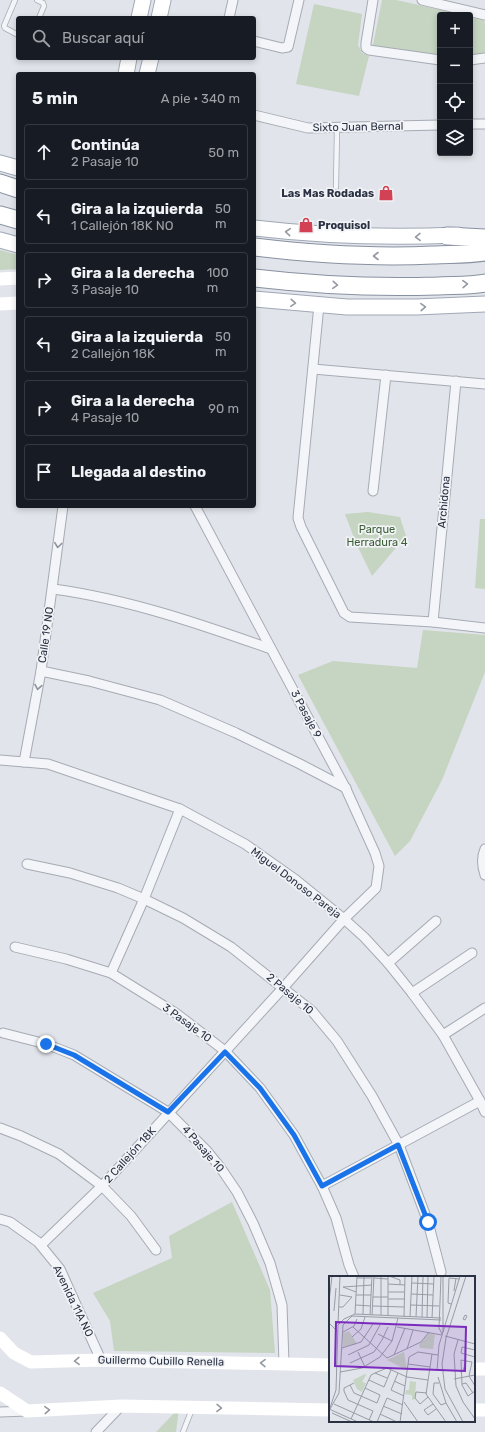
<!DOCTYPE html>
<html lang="es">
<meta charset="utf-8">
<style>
:root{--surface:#171b24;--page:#20242c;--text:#f1f3f6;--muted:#9ea1a6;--line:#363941}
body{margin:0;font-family:Rubik,sans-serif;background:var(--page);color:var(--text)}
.controls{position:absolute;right:12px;top:12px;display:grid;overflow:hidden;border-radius:4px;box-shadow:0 2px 6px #0003}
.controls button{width:36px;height:36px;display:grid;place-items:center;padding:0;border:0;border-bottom:1px solid var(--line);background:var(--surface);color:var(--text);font:20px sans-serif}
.stop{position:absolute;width:12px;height:12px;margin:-9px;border:3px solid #1a73e8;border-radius:50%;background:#fff}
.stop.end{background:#1a73e8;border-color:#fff;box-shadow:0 1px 4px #0008}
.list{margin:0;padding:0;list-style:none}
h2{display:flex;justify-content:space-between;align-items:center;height:52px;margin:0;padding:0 16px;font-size:17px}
h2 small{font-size:13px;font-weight:400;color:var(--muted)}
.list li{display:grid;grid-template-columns:26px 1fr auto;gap:12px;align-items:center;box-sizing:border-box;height:56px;margin:0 8px 8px;padding:0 8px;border:1px solid var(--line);border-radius:4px}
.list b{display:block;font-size:15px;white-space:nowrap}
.list p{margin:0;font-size:13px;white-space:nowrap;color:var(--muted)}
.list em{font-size:13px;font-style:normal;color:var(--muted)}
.icon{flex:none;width:22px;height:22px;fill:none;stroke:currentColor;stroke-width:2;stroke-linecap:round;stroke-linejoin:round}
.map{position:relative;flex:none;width:485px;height:1432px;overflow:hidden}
.search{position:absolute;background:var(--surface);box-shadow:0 2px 6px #0003;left:16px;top:16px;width:240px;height:44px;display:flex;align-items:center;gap:10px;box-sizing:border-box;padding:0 14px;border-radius:4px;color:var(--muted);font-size:15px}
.panel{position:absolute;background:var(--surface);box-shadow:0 2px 6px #0003;left:16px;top:72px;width:240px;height:436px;border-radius:4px}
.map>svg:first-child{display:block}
</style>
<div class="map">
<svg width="485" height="1432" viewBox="0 0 485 1432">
<rect width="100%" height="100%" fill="#e1e4ea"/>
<g fill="#c6d4c2">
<polygon points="382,0 396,0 464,15 440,15 440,57 406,53 373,45"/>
<polygon points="314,4 362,14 358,45 362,53 369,56 359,96 296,84"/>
<polygon points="470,16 484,19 485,25 485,54 470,56"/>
<polygon points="0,250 18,255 18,269 0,270"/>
<polygon points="368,512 400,517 406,536 372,576 356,543 345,514"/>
<polygon points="480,519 485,519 485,589 475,588"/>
<polygon points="423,630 485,635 485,672 442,780 410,841 395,856 298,675 333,661 417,668"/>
<polygon points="232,1202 270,1290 275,1353 114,1351 110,1321 93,1293 172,1258 169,1236"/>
<polygon points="179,1408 176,1432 156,1432"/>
</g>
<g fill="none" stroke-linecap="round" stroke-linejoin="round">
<g stroke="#a6abb4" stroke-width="6">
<g id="lane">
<polyline points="15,0 4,26 5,28 18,35"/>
<polyline points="37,0 43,3 44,6 39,18"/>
<polyline points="336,187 337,128"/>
<polyline points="183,1432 192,1409"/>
</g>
</g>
<g stroke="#a6abb4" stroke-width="11">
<g id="street">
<polyline points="373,0 366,43 366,48 369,50 440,60"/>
<polyline points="422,0 485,15"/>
<polyline points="229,18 233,0"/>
<polyline points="254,41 282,48 288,47 299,0"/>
<polyline points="470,60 485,58"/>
<polyline points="254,115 308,128 440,125"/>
<polyline points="470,124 485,124"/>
<polyline points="319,305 298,518 301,527 344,613 350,617 433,622 485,628"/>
<polyline points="313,369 485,384"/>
<polyline points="373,491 386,375"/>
<path d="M53 589C128 599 200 624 271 649"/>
<polyline points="433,622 456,381"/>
<polyline points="41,671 89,681 160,700 236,733 300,764 346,788"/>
<polyline points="0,760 48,764 180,809 245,844 296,880 344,919 364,937 388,963 412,993 443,1035 480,1101 485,1112"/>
<polyline points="24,762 41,671 63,506"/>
<path d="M485 849C481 858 482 866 485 875"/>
<polyline points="27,864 70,873 118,888 144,899 183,918 231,947 312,1011 337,1041 372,1096 399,1145 428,1222 441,1272"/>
<polyline points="15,947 66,959 111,973 177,1014 225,1051 260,1088 294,1135 322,1186 336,1218 349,1265 354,1277"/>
<polyline points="388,963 436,921"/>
<polyline points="111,973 144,899 180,809"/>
<polyline points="412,993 472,953"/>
<polyline points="3,1033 46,1044 74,1055 168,1112 207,1151 220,1167 237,1192 253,1223 270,1263 282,1305 284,1363"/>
<polyline points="443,1035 485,1008"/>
<polyline points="0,1128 21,1136 59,1154 102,1186 131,1216 156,1250"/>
<polyline points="322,1186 480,1101"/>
<polyline points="0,1219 10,1222 38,1242 60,1269 101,1360"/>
<polyline points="41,1245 102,1186 283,988 344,919 376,888 379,866 375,853 346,789 195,506"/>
<polyline points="0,1412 27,1411"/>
<polyline points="96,1432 121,1406"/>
</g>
</g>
<g stroke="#a0a8b6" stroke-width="17">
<g id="primary">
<polyline points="139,18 143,0"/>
<polyline points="159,18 163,0"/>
<polyline points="126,74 129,58"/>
<polyline points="147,74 151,58"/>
<polyline points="0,163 18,168"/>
<path d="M254 228C322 236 390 238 458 235"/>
<polyline points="0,240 18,245"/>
<polyline points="254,299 347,307 416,307 485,304"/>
</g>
</g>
<g stroke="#8891a1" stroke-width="19">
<g id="highway">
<polyline points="0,183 18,189"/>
<polyline points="0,215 18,220"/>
<polyline points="447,236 485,238"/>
<path d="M254 247C313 254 373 258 433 255 450 254 468 255 485 252"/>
<path d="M254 278C314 285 376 288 436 286 452 285 469 286 485 283"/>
</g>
</g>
<use href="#lane" stroke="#f4f5f8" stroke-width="4.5"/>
<use href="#street" stroke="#f4f5f8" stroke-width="9"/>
<g stroke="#fff" stroke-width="13">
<polyline points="0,279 18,278"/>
<polyline points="0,304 18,303"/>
<polyline points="0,1338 14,1353 31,1362 101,1360 330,1365"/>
<polyline points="474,1369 485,1369"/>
<polyline points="0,1393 27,1411 121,1406 330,1410"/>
<polyline points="474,1410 485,1410"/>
</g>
<use href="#primary" stroke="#fff" stroke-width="15"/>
<use href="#highway" stroke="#fff" stroke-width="17"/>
</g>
<defs><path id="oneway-chevron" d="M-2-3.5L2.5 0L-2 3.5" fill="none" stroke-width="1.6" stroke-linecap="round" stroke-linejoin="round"/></defs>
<g stroke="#9498a0">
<use href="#oneway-chevron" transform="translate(288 232) rotate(-175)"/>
<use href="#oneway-chevron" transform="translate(418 237) rotate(179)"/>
<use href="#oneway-chevron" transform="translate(376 256) rotate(-180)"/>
<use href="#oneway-chevron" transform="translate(465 284) rotate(-2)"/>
<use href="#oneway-chevron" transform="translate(335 285) rotate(4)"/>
<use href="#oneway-chevron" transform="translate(293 303) rotate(4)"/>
<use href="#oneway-chevron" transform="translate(423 307) rotate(-2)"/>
<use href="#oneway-chevron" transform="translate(77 1361) rotate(178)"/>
<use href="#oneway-chevron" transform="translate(263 1363) rotate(-179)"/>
<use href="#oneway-chevron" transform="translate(219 1408) rotate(1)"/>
<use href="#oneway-chevron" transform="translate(47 1410) rotate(-3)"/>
</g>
<g stroke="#8e939d">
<use href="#oneway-chevron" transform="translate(58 545) rotate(97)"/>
<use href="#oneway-chevron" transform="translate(38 687) rotate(100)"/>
</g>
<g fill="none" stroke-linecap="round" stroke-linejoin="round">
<polyline stroke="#1a73e8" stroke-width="5" points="46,1044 74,1055 168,1112 225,1052 260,1088 294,1135 322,1186 398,1145 428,1222"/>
</g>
<defs>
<g id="shop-bare" transform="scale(1.2)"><path d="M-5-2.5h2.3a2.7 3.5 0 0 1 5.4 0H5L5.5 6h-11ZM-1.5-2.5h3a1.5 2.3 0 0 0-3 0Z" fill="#d34254" stroke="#f1f3f7" stroke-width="2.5" paint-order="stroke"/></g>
</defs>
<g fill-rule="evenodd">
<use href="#shop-bare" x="386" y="193"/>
<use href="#shop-bare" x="306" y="225"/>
</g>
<g text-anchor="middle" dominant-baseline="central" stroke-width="3.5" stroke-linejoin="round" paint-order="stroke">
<g font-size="11" fill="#293142" stroke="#f1f3f7">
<text transform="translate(358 127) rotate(-1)">Sixto Juan Bernal</text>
<text transform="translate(444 502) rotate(-85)">Archidona</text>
<text transform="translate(46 635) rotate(-82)">Calle 19 NO</text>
<text transform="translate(306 714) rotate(62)">3 Pasaje 9</text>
<text transform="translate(296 883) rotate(37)">Miguel Donoso Pareja</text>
<text transform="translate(290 994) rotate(40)">2 Pasaje 10</text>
<text transform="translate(187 1023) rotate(36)">3 Pasaje 10</text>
<text transform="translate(203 1149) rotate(49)">4 Pasaje 10</text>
<text transform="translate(130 1155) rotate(-48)">2 Callejón 18K</text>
<text transform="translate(73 1301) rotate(64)">Avenida 11A NO</text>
<text transform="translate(161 1361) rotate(1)">Guillermo Cubillo Renella</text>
</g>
<g font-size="11" font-weight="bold" fill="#293142" stroke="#f1f3f7" text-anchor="end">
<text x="374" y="193">Las Mas Rodadas</text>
<text x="318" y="225" text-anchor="start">Proquisol</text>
</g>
<g font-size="11" fill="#3c5f35" stroke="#f1f3f7">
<text x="377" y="529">Parque<tspan x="377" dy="13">Herradura 4</tspan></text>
</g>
</g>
<g transform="translate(329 1276)">
<rect width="146" height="146" fill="#e1e4ea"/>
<path d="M20 55 28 68 14 71V57ZM100 57 106 59 104 73 91 72 90 69ZM75 76 78 94 58 84ZM36 98 37 99 33 106 37 107 33 116 28 113 24 104ZM81 105 87 106 86 123 83 124V119L76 118 77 114H80Z" fill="#c6d4c2"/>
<path fill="none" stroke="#979ca7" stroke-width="1" d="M59 0V40M60 0 71 4V9M112 0 110 52 113 58M28 2H42M45 2 59 3M83 7 105 8M59 8 76 9M14 11 43 9M14 11 27 16M125 15 127 2M59 16H75M82 18 104 19M11 19 23 21M27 19H42M44 21H59M59 23H75M0 26 3 0M122 28 119 27 120 2 131 3M27 29 42 30M82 29 110 30M44 30 75 31M10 31H14L23 21M5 35 7 12M26 38 28 0M34 38 35 0M41 39 43 0M43 39 45 0M52 39V0M136 39 138 40 136 44 134 43ZM75 41 76 0M81 41 83 0M87 41 89 0M93 41 94 0M98 42 99 0M103 42 105 0M0 47 9 56M9 48 11 0M24 51 58 82 92 66 100 56M68 51 113 59M14 56 25 50 28 43M114 56V0M49 58 63 65M116 60 146 68M23 61 32 53 36 41M129 64 125 78 127 110 134 126 146 143M13 72 32 66 44 48M78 73 84 54M146 74 133 71 132 77 146 81M29 76 36 91M103 78 97 118 117 146M19 79 40 69 51 49M65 79 76 52M21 87 45 76 53 64 59 51M79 88 101 91M108 95 110 69 131 0M11 96 33 92 51 81 63 65 69 42M131 96 134 95 137 85M46 97 58 102M69 97 62 114 75 120M109 101 117 127 128 146M125 103 146 99M40 104 55 111 62 94M65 105 76 110M25 107 15 112V115L19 124 44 135 40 144M110 107H105L104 118 112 129 117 127M133 108 137 107 144 117M21 109 25 117 48 127 51 119 36 112M146 110 140 100 143 86 132 84 133 109 139 120 146 115M98 117 87 116 86 122 91 128 99 121M75 126 89 146M5 128 45 146M104 128 95 134 99 139 107 133M54 130 73 138M0 133 29 146M1 133 10 117 14 49 23 40 112 44M0 135 7 114 9 49 15 43 26 38 112 42M3 137 23 146M51 138 68 146M22 143 42 99 46 97 58 92 78 101 99 104M48 146 58 122 74 129M71 146 80 81 89 76 109 79M134 146 116 113 113 88 117 62 137 0"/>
<path fill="#7b2cbf" fill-opacity="0.15" stroke="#7b2cbf" stroke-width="2" d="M7 46 137 51 136 95 6 90Z"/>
<rect width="146" height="146" fill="none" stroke="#293142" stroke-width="2"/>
</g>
</svg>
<div class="controls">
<button>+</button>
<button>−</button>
<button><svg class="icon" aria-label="locate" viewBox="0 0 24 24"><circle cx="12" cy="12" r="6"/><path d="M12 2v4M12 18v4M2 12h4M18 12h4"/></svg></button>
<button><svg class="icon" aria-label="layers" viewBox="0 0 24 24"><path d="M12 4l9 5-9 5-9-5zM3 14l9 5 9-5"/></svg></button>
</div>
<div class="stop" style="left:428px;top:1222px"></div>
<div class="stop end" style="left:46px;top:1044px"></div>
<div class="search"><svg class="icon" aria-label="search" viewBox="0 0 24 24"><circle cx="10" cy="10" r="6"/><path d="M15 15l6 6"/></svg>Buscar aquí</div>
<section class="panel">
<h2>5 min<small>A pie · 340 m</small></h2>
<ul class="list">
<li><svg class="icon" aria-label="ahead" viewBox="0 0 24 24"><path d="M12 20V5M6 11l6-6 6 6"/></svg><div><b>Continúa</b><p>2 Pasaje 10</p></div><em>50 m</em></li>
<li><svg class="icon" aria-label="left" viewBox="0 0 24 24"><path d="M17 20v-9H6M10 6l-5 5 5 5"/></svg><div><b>Gira a la izquierda</b><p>1 Callejón 18K NO</p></div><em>50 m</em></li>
<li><svg class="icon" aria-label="right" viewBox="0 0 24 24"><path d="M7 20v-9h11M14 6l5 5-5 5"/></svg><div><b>Gira a la derecha</b><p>3 Pasaje 10</p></div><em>100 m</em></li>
<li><svg class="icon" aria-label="left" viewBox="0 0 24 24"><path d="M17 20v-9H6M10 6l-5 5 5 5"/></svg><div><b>Gira a la izquierda</b><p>2 Callejón 18K</p></div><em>50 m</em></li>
<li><svg class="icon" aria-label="right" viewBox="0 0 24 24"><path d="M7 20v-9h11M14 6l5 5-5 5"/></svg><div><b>Gira a la derecha</b><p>4 Pasaje 10</p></div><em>90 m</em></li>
<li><svg class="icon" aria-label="arrive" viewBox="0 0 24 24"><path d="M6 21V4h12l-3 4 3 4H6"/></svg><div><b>Llegada al destino</b></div></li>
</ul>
</section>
</div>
